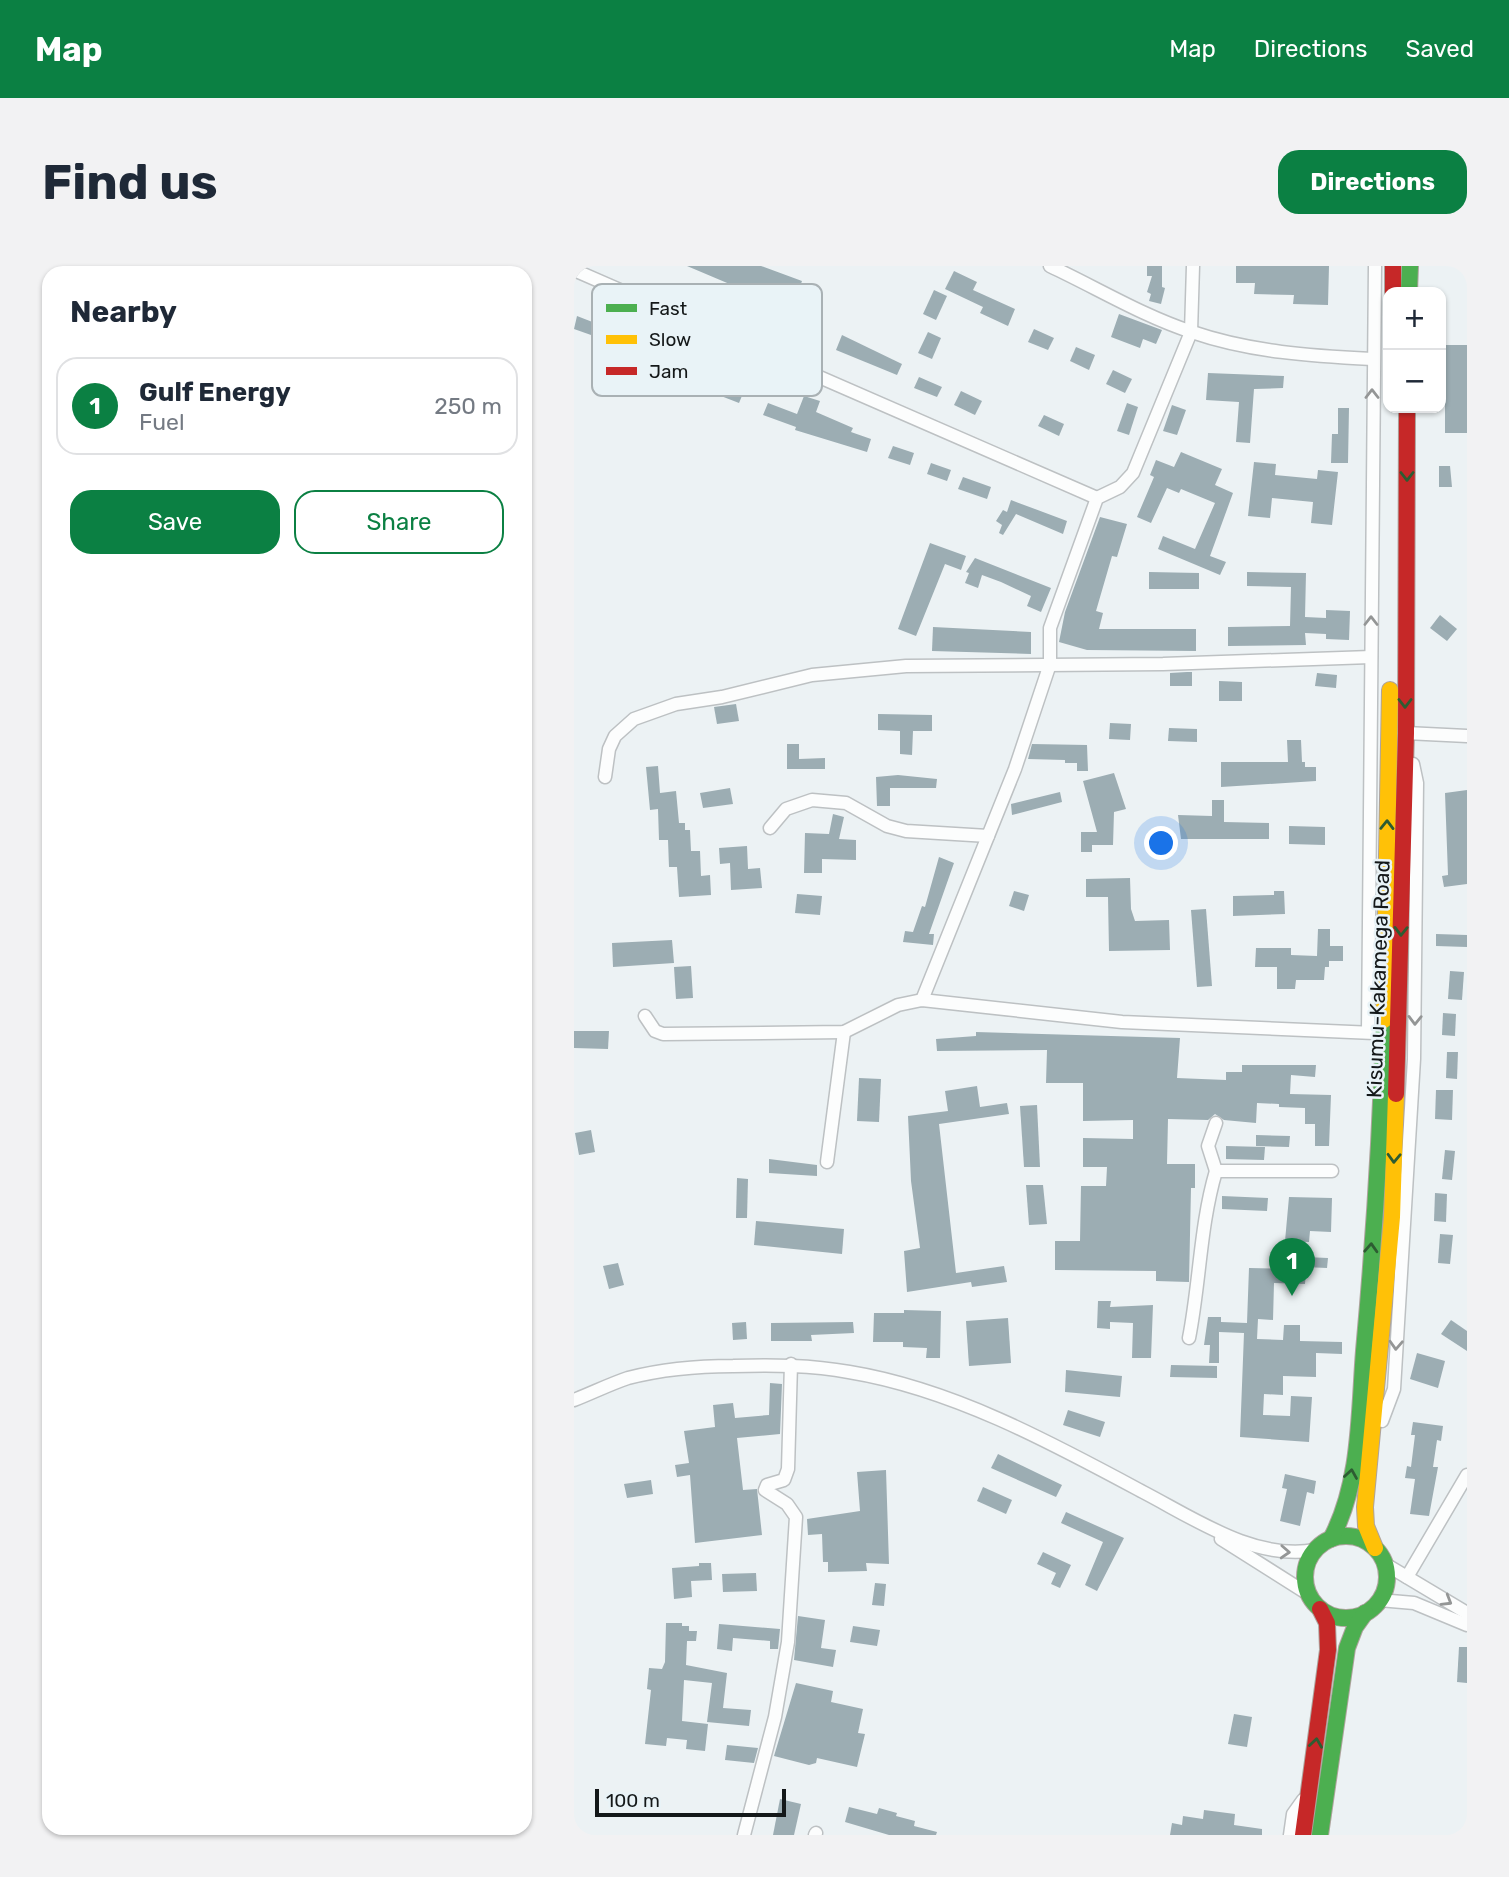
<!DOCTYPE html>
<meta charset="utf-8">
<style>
:root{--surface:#fff;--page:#f2f2f3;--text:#1f2937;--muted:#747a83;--line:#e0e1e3;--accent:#0b8043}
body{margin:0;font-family:Rubik,sans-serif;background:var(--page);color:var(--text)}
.controls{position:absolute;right:21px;top:21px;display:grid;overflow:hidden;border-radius:14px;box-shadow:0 2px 5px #0004}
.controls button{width:63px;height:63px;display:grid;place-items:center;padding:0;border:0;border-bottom:2px solid var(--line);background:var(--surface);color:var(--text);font:35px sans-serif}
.scale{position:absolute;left:21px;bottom:18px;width:191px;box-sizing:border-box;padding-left:7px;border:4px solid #141819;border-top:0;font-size:19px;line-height:24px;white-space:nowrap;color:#141819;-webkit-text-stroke:5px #e9f3f7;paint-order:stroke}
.you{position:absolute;left:588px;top:578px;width:24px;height:24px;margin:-18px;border:5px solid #fff;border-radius:50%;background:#1a73e8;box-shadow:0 0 0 10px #1a73e833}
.badge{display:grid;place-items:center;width:46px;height:46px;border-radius:50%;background:var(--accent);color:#fff;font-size:23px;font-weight:700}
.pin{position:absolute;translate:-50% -58px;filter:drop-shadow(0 2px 4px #0008)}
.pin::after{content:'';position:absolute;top:37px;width:24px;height:21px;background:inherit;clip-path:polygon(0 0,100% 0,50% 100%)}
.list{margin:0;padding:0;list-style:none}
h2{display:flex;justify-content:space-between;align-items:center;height:91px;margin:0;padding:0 28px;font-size:30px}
h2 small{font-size:23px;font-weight:400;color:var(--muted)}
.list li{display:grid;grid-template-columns:46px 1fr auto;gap:21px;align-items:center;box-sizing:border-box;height:98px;margin:0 14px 14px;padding:0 14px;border:2px solid var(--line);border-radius:21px}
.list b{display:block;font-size:26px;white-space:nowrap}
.list p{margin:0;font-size:23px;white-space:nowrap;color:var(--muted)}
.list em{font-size:23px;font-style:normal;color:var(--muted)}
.actions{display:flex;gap:14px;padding:21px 28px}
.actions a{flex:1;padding:16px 0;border:2px solid var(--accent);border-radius:21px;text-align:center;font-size:24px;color:var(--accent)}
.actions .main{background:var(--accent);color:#fff}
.map{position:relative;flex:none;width:893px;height:1569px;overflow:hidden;border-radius:21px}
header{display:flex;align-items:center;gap:42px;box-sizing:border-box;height:98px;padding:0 35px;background:var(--accent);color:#fff}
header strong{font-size:33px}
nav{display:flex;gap:38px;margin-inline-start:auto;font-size:24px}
.intro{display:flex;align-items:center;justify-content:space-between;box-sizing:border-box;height:168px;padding:0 42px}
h1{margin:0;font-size:49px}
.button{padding:18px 32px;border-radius:21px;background:var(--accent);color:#fff;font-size:24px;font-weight:700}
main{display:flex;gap:42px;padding:0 42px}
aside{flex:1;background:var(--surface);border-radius:21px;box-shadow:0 2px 5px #0004}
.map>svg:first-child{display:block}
</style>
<header>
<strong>Map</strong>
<nav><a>Map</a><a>Directions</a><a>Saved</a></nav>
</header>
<div class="intro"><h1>Find us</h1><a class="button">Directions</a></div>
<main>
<aside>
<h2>Nearby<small></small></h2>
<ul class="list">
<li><span class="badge">1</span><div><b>Gulf Energy</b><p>Fuel</p></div><em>250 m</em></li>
</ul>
<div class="actions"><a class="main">Save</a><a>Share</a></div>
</aside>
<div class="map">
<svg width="893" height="1569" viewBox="0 0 893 1569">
<rect width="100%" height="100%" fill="#ecf2f4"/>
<g fill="#9cadb3">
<polygon points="113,0 187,0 228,15 224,26 219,24 210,45 173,30 165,48 156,44 165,22"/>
<polygon points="573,0 588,0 588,21 591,22 587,38 575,35 577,28 573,26 578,10 573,10"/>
<polygon points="662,0 755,0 754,39 719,38 720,29 680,28 681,17 662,17"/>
<polygon points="380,5 403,16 399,24 441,43 434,60 406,47 409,41 371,23"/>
<polygon points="360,24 373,30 362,54 349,48"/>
<polygon points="545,48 588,64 582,78 569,73 566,82 537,71"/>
<polygon points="3,50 21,57 17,69 0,63"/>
<polygon points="460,63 480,72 474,84 454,76"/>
<polygon points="354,66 367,72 358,93 344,87"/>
<polygon points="268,69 328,98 323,109 262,84"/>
<rect x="871" y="79" width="22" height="88"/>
<polygon points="502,81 521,89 515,104 496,95"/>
<polygon points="539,104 558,113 551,127 532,118"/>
<polygon points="634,107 710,110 709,122 680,123 676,177 662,176 665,136 632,134"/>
<polygon points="345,111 368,121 363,131 340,122"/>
<polygon points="152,118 170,125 165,137 147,130"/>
<polygon points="387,125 408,135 401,149 380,139"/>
<polygon points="230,130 246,135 242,146 279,162 277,166 297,173 293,186 221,164 222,161 189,149 194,137 223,148"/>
<polygon points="553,137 564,141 555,169 543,165"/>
<polygon points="598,139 612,144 603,169 589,165"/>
<polygon points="764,142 775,142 774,197 757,197 758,168 764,168"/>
<polygon points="470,149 490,158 485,170 464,160"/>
<polygon points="319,180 340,187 336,199 314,192"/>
<polygon points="607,186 648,203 641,219 659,227 636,290 652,296 646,309 584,283 589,270 621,283 641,237 607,223 605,227 593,222 577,257 563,251 580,211 576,209 582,194 600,201"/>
<polygon points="680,196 702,198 701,209 743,213 744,204 764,206 758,259 737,257 739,236 698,232 696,252 674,250"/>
<polygon points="357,197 377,204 373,215 353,208"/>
<polygon points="865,200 876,200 878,221 865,221"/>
<polygon points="389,211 417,221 413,233 384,223"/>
<polygon points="437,234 493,255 489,268 442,248 429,269 425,267 428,259 422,255 429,244 433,246"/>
<polygon points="526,251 553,258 543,291 538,290 522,345 529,347 525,363 622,363 622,385 513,384 485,376 491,346"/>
<polygon points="356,277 392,290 387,304 371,298 342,370 324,363"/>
<polygon points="401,292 477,322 467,346 453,340 457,330 427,316 408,309 404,322 391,317 395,307 392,306"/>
<polygon points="575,306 625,307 625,323 575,323"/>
<polygon points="673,306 732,307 731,351 752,352 752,344 776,345 775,374 752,373 752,368 731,367 732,379 654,380 654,361 716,360 717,321 673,320"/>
<polygon points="866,349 883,363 873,375 856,362"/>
<polygon points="359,361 457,366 457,388 358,385"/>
<polygon points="613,406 618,406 618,420 596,420 596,407"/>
<polygon points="743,407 763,409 762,422 741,420"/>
<polygon points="645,415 668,416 668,435 645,435"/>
<polygon points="162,438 165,455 143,458 140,441"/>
<polygon points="304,448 358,449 358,465 339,465 338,489 326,488 326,465 304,464"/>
<polygon points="536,457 557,458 556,474 535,473"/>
<polygon points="595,462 623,463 623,476 594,475"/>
<polygon points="713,474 727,474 728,496 731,496 731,501 742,501 742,515 647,521 647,496 714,496"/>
<polygon points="213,478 225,478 225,493 251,492 251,503 213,503"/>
<polygon points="458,478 513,479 514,505 503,505 503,497 491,497 491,494 454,493"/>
<polygon points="84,500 86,527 102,525 105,557 111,557 111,564 116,564 117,585 126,585 127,610 136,609 137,629 105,631 103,601 95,601 94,574 85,574 84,543 76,544 72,501"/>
<polygon points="540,507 552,543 540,546 539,579 518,579 518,586 507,586 507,566 523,566 509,515"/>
<polygon points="324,509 363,513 362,522 316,522 316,540 303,540 302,511"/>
<polygon points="156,522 159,538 129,542 126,527"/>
<polygon points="893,524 893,618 870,621 868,610 874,609 871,527"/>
<polygon points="486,526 488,536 438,549 437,538"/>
<polygon points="638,534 650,534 650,556 695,557 695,573 607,573 604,549 638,550"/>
<polygon points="259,548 270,551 265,573 282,574 282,594 248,593 248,607 230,607 231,567 255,568"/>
<polygon points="715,560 751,561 751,579 715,578"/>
<polygon points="173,580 174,603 186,602 188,622 157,624 156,597 146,598 145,582"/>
<polygon points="365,591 380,597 355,668 360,668 359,679 329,676 331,665 339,666 348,640 351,641"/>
<polygon points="556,612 557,643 561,655 595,654 596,684 535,685 534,631 512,631 512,613"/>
<polygon points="440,625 455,629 450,645 435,640"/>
<polygon points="700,625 710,625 711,648 659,650 659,630 700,629"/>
<polygon points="223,628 248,630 246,649 221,647"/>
<polygon points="632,643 638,720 623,721 617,644"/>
<polygon points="744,663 756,663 756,680 769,680 769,695 755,695 755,701 751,701 750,714 722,714 721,723 703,723 703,701 681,701 682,682 717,682 717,689 743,690"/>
<polygon points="862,668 893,669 893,681 862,680"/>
<polygon points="98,674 100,697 39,701 38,677"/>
<polygon points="117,700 119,732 102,733 100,701"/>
<polygon points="876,705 890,706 888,734 874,733"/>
<polygon points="869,747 882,748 881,770 868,769"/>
<polygon points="0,765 35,765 34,783 0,782"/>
<polygon points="402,766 606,772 603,812 652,814 652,806 668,806 668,799 742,799 741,811 717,809 716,828 757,829 755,880 741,880 741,858 731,858 731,842 705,841 705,838 683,837 682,857 650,854 641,848 634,854 594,853 593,898 621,898 621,922 617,922 615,1016 582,1015 582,1005 481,1004 481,975 506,975 507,920 532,920 533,901 509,901 509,872 559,873 559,854 509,855 509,817 472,817 473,784 363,785 362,773 402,770"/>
<polygon points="873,786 884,786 883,813 872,812"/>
<polygon points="285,812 307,813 305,856 283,855"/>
<polygon points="403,820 406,841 433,837 435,848 365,858 382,1007 430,1000 433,1016 398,1021 397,1016 333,1026 330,985 346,982 337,915 334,850 374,845 371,825"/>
<polygon points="862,824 879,824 878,854 861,853"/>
<polygon points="463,839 466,901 450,901 446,840"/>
<polygon points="17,864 21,886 5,889 1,867"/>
<polygon points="682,869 716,870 715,881 682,880"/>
<polygon points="652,880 691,881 690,894 652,893"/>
<polygon points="871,884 881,885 878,914 868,913"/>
<polygon points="195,893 243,899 243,910 195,907"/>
<polygon points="163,912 174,913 173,952 162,952"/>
<polygon points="452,919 469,919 473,958 455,959"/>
<polygon points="861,927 873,928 872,956 860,955"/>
<polygon points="648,930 694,932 693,945 648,943"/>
<polygon points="715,931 758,932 757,966 736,965 735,976 711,975"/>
<polygon points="182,955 270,963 268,988 180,979"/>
<polygon points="866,968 879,969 876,998 864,997"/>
<polygon points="708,990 754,992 753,1002 707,1000"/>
<polygon points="44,997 50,1019 35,1023 29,1000"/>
<polygon points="675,1002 732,1003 731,1018 700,1017 699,1054 684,1053 683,1073 709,1074 710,1059 726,1059 726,1075 768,1076 768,1088 742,1087 742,1111 709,1110 709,1129 690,1128 689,1149 716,1150 717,1130 738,1131 735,1176 666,1171 670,1067 645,1066 645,1097 635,1097 636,1079 630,1079 634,1051 647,1051 647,1056 673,1057"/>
<polygon points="524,1035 537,1035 536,1041 579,1039 577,1092 558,1092 559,1057 536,1056 536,1063 523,1062"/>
<polygon points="330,1044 367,1045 366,1092 352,1092 353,1082 329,1081 329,1076 299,1076 300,1047 330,1047"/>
<polygon points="434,1052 437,1097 395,1100 392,1055"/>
<polygon points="877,1054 893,1065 893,1085 867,1068"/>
<polygon points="172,1056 173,1073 159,1074 158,1057"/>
<polygon points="279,1056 280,1067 237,1069 238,1075 197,1075 197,1057"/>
<polygon points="843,1087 871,1095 864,1122 836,1113"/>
<polygon points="597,1099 643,1100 643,1112 596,1111"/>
<polygon points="492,1104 548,1110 546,1131 491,1126"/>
<polygon points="196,1117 208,1118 206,1168 163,1172 169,1224 183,1223 188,1269 121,1277 116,1209 103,1211 101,1199 115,1197 110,1165 141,1161 139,1139 159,1137 161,1152 195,1149"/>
<polygon points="494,1144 531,1156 526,1171 489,1159"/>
<polygon points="839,1156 869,1160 867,1175 863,1174 859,1201 864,1201 855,1250 836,1248 841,1213 831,1212 833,1200 837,1201 841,1169 837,1169"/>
<polygon points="424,1188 488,1219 482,1231 417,1202"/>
<polygon points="312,1204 315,1298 292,1297 293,1305 254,1306 254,1296 249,1296 248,1268 234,1269 233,1253 286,1245 283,1206"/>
<polygon points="711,1208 742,1215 740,1228 733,1226 726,1260 706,1255 713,1223 708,1222"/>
<polygon points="77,1214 79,1228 53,1232 50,1218"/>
<polygon points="409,1221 438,1234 432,1248 403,1235"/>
<polygon points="492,1246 550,1272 523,1325 511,1319 529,1276 487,1257"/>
<polygon points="469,1286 497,1299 486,1322 477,1318 482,1307 463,1298"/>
<polygon points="125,1297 137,1297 138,1314 117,1315 118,1331 100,1333 98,1302 125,1300"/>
<polygon points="182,1307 183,1325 149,1326 148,1308"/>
<polygon points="301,1317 312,1318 310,1340 298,1339"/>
<polygon points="224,1350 251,1354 247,1382 262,1384 259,1401 220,1394"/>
<polygon points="92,1357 108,1357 108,1360 115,1360 115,1365 123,1365 122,1375 113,1375 112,1399 153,1407 149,1442 177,1444 175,1460 133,1456 138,1417 110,1414 108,1455 134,1458 131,1485 112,1483 113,1474 93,1472 92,1480 71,1478 77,1424 73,1423 75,1402 88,1403 91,1396"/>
<polygon points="145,1358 206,1363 204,1383 196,1383 196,1375 159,1372 158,1385 143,1383"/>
<polygon points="279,1360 306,1364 303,1380 276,1376"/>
<polygon points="885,1381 893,1381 893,1417 883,1416"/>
<polygon points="222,1417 259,1425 257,1436 289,1443 284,1467 291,1468 283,1501 243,1492 242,1497 235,1499 200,1490"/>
<polygon points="660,1448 678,1451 673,1481 654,1478"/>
<polygon points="153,1479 184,1482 180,1497 151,1494"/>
<polygon points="206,1533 227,1538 220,1569 199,1569"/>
<polygon points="275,1541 303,1548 305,1542 323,1547 322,1550 341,1555 340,1560 363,1566 362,1569 315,1569 271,1556"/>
<polygon points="630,1544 661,1548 660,1559 688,1563 688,1569 596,1569 598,1557 608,1559 609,1550 629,1553"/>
</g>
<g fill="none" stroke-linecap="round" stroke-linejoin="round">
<g stroke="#bdc1c3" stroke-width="15">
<g id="street">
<path d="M476 0C523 22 569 50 618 66 676 86 738 90 798 93"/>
<polyline points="0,4 523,232"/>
<polyline points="832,470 832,467 893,470"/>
<polyline points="31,511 35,483 41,470 60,453 102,438 148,431 238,409 332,400 589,398 797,391"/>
<polyline points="196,562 212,543 238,534 272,537 313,560 332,565 414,570"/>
<polyline points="348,734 441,503 476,398 476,362 523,232 546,221 559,207 617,66 619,0"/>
<polyline points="71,750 81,765 89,768 270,766 324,739 348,734 548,756 800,767"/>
<polyline points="794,766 801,0"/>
<polyline points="253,896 270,766"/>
<polyline points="642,905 634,880 642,857"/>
<path d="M615 1072C626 1016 626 959 642 905H758"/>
<path d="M0 1134C18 1127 36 1118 54 1112 89 1103 124 1100 159 1100 199 1099 237 1099 275 1106 379 1123 478 1177 569 1226 621 1253 681 1295 741 1284"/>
<polyline points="808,1155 820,1123 840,793 843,517 839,498"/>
<polyline points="647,1273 734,1328"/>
<polyline points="811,1298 893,1347"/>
<polyline points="833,1311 893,1209"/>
<polyline points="805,1334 840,1337 893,1359"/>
<polyline points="170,1569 201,1451 214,1376 222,1251 213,1238 191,1224 193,1219 210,1214 214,1203 217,1098"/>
<polyline points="241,1569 242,1567"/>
<polyline points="716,1569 719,1548 729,1534"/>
</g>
</g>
<g stroke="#aea39d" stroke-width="18">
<g id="fast">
<polyline points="835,26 836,0"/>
<circle cx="772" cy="1311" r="41"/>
<path d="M757 1273C787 1216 785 1148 790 1085 800 975 807 865 810 754"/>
<polyline points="746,1569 773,1382 781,1361 791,1347"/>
</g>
</g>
<g stroke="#aea39d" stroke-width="18">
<g id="slow">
<polyline points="810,754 816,424"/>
<polyline points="801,1282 792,1260 791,1241 818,951 822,828"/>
</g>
</g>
<g stroke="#aea39d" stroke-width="18">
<g id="jam">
<polyline points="819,0 819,26"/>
<polyline points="822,828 832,467 833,142"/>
<polyline points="729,1569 754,1384 753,1357 746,1343"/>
</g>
</g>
<use href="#street" stroke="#fcfdfd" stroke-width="12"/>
<use href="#fast" stroke="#4caf50" stroke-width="16"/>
<use href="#slow" stroke="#ffc107" stroke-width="16"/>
<use href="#jam" stroke="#c62828" stroke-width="16"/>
</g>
<defs><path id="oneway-chevron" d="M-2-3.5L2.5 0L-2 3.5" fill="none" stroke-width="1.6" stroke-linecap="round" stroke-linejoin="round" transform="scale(1.75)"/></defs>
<g stroke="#949696">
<use href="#oneway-chevron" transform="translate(798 128) rotate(-90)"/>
<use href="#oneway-chevron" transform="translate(797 355) rotate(-90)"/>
<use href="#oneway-chevron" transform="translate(841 754) rotate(91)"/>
<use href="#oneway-chevron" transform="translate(822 1079) rotate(93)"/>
<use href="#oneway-chevron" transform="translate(711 1286) rotate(3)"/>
<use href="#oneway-chevron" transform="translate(873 1335) rotate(31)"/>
</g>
<g stroke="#2d5c32">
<use href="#oneway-chevron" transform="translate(833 210) rotate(90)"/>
<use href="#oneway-chevron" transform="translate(831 437) rotate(90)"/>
<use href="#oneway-chevron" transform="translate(813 559) rotate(-89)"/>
<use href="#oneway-chevron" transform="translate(827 665) rotate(91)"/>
<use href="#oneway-chevron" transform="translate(820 892) rotate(92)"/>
<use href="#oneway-chevron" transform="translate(797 982) rotate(-87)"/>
<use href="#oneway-chevron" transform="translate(777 1208) rotate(-81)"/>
<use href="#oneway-chevron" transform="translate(742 1477) rotate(-82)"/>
</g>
<g text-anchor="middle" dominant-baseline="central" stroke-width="5" stroke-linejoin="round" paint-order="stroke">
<g font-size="21" fill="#141819" stroke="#e9f3f7">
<text transform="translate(804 713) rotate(-88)">Kisumu-Kakamega Road</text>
</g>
</g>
<rect x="18" y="18" width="230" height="112" rx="10" fill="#e9f3f7" stroke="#a9b1b4" stroke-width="2"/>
<rect x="32" y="38" width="31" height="8" fill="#4caf50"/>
<rect x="32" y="69" width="31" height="9" fill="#ffc107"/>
<rect x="32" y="101" width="31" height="8" fill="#c62828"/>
<g font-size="19" fill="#141819">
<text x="75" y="49">Fast</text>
<text x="75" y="80">Slow</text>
<text x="75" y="112">Jam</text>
</g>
</svg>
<div class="controls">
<button>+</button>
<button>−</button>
</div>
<div class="scale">100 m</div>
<div class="you"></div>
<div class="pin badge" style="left:718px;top:1030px">1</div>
</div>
</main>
